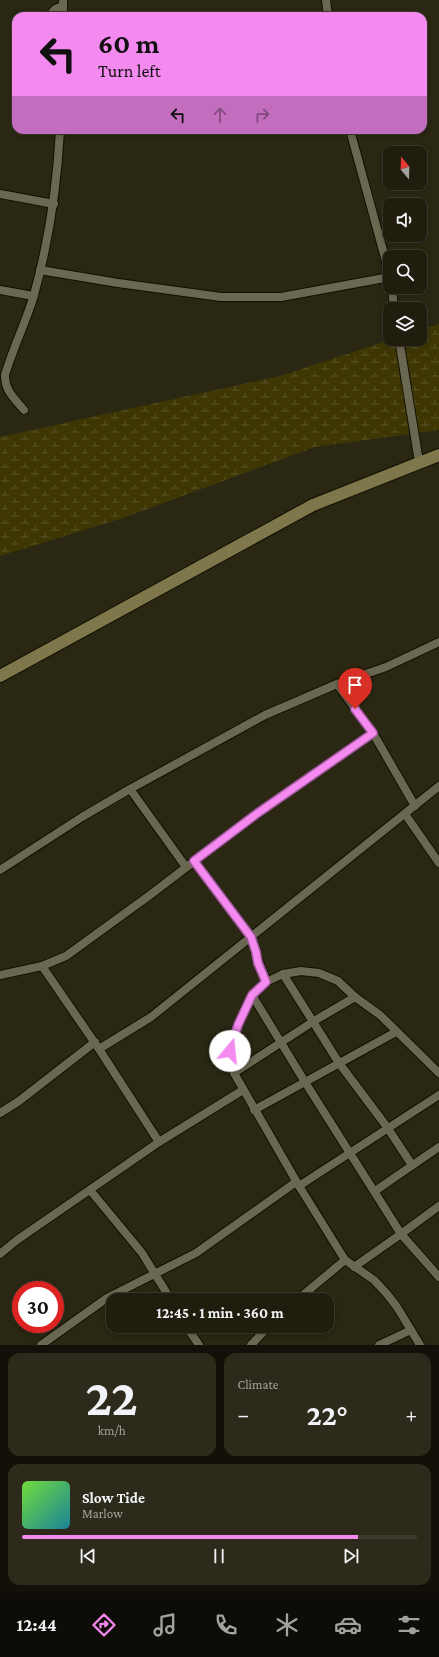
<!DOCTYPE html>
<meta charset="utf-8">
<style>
body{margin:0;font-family:"Crimson Pro",serif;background:#2d2a1c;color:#f1f3f6;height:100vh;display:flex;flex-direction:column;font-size:15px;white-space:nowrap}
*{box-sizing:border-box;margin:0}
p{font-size:13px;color:#a2a29e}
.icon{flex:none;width:22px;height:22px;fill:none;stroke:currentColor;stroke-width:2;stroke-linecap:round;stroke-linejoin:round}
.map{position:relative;height:1345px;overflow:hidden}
.drawer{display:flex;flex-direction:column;gap:8px;padding:8px;background:#121008;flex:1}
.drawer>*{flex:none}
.guide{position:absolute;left:12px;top:12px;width:415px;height:122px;border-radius:12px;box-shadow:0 2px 6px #0003,0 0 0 1px #3d3b2e;background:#f489ef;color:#111;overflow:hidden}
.needle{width:26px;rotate:341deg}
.fabs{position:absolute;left:383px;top:146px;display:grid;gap:8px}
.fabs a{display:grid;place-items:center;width:44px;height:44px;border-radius:8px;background:#201d0e;box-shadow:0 2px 6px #0003,0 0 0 1px #3d3b2e;font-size:20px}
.speed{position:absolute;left:12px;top:1281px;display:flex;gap:8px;font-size:20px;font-weight:700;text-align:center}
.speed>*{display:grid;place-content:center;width:52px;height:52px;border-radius:50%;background:#201d0e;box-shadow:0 2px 6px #0003,0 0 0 1px #3d3b2e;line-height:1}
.speed .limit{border:6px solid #d22;background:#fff;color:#111}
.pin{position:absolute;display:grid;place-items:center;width:34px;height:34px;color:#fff;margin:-41px -17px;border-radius:50% 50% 50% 0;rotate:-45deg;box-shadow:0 0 4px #0007}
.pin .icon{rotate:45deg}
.me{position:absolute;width:44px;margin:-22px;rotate:17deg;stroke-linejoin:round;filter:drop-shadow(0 0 3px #0008)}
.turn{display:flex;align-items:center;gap:14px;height:84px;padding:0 20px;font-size:18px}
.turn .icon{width:52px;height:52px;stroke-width:2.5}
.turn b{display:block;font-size:28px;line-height:34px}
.lanes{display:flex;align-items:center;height:38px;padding:0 20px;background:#0003;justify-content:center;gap:20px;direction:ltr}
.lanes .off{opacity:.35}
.big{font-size:30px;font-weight:700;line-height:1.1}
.drawer .card{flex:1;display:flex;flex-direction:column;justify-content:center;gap:6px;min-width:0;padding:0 14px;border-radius:12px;background:#2d2a1c}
.drawer .dial{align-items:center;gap:0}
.dial b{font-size:52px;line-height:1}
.song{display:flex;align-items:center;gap:12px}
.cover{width:48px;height:48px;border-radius:6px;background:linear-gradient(135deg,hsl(100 70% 55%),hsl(190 70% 35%))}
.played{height:4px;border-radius:2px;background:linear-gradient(90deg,#f489ef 85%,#3d3b2e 85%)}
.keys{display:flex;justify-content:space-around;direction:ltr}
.heat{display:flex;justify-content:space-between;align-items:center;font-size:22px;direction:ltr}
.drawer .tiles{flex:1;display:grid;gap:8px;grid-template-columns:1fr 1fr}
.card:last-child{grid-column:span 2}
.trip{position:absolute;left:106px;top:1293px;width:228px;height:40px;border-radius:12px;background:#201d0e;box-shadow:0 2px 6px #0003,0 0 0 1px #3d3b2e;font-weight:700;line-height:40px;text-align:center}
.tabs{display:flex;height:64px;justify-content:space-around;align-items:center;background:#0d0c06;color:#a2a29e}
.tabs .icon{width:28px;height:28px}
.tabs .selected{color:#f489ef}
.tabs b{font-size:18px;color:#f1f3f6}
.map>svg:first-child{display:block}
.wetland{fill:url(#wetland-marsh)}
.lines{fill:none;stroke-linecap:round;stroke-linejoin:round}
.street-casing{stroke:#121001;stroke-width:10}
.secondary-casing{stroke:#121001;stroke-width:14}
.street{stroke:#6b6852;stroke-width:8}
.secondary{stroke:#7d774b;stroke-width:12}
.route-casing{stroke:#9f599b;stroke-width:10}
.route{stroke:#f489ef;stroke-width:7}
</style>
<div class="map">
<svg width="439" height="1345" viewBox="0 0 439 1345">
<defs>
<pattern id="wetland-marsh" width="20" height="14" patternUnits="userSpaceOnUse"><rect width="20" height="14" fill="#3e3704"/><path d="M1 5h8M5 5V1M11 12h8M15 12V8" fill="none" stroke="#595328"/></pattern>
</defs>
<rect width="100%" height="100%" fill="#2a2713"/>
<path class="wetland" d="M439,324V430L315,447L123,518L0,556V437L280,376L393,339H420V330Z"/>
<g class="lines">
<g class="street-casing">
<g id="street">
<path d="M63,0V16"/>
<path d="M326,0L328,16"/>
<path d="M50,16C53,10 56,7 63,7"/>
<path d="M350,130L390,276"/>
<path d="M0,194L54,204"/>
<path d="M40,270L118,283L221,297H281L390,277"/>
<path d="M392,287L394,309"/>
<path d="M0,290L33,296"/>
<path d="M399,339L419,462"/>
<path d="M24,410C14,398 5,391 5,375C13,348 26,322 34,295C49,241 57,186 60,130"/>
<path d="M337,684L373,733L415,806"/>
<path d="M130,789L186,867"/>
<path d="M405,814L439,863"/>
<path d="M194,861L251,937C256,952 260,967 266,982L252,995L238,1025L230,1051V1061L234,1073L299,1186L345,1260L374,1280L387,1294L397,1307L420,1345"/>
<path d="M0,870L82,817L130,789L265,715L337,684L386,667L439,642"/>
<path d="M42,966L99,1049L159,1142"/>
<path d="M283,974L339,1063L387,1127L412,1165"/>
<path d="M0,975L42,966L66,956L150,895L255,815L373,733"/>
<path d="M266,982L283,974L301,971L319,973L338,981L355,997"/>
<path d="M252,995L305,1082L401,1234L354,1267"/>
<path d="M99,1049L151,1017L439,786"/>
<path d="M234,1073L314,1021L355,997L380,1015L439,1073"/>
<path d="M254,1110L396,1032"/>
<path d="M0,1113L19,1101L95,1042"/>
<path d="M299,1186L439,1095"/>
<path d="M90,1190L142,1253L171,1300"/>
<path d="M375,1191L439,1147"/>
<path d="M439,1206L401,1234L439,1277"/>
<path d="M0,1254L17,1240L159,1142L243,1090"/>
<path d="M297,1300L345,1260"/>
<path d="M186,1326L199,1345"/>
<path d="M41,1345L107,1298L196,1253L296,1182"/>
<path d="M251,1345L269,1326"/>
<path d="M379,1345L411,1330"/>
</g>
</g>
<g class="secondary-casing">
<path id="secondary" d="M0,676L313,505L439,455"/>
</g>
<use href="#street" class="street"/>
<use href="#secondary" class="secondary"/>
</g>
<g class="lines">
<g class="route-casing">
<path id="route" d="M230,1051L238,1025L252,995L266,982L258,963L256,952L251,937L194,861L255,815L373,733L355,709"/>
</g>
<use href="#route" class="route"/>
</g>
</svg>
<div class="fabs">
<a><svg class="needle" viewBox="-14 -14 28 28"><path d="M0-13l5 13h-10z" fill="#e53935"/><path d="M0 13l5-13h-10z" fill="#a2a29e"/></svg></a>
<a><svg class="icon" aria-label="sound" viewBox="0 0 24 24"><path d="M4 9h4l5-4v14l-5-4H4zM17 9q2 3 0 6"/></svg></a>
<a><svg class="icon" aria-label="search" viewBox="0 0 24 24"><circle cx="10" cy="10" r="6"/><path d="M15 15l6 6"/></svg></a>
<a><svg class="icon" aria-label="layers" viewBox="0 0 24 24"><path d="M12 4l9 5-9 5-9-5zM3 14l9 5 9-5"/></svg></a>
</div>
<div class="speed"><div class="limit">30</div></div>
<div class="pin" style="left:355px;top:709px;background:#d93025"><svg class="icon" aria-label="arrive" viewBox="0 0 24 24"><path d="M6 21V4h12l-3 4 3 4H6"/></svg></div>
<svg class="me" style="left:230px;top:1051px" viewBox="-20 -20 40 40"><circle r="19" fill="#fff"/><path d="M0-13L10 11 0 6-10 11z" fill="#f489ef"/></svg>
<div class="trip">12:45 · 1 min · 360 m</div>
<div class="guide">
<div class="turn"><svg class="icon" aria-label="left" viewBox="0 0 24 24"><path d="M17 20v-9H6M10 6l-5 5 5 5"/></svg><div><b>60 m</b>Turn left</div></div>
<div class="lanes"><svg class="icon" aria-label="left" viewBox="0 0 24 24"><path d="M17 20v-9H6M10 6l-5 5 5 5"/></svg><svg class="icon off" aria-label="ahead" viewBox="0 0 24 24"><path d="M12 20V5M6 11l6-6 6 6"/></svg><svg class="icon off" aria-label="right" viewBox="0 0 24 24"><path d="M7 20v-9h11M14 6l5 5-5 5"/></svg></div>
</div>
</div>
<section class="drawer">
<div class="tiles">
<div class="card dial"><b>22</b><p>km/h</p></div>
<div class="card"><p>Climate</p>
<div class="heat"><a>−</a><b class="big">22°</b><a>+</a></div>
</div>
<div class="card">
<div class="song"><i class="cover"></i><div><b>Slow Tide</b><p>Marlow</p></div></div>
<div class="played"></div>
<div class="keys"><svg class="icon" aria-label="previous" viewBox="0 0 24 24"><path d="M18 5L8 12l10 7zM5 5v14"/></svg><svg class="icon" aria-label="pause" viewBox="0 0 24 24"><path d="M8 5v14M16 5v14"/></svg><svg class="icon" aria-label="next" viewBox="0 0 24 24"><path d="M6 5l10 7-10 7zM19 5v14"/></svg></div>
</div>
</div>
</section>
<nav class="tabs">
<b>12:44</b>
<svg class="icon selected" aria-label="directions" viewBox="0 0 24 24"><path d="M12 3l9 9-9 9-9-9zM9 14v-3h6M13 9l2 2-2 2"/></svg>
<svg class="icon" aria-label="music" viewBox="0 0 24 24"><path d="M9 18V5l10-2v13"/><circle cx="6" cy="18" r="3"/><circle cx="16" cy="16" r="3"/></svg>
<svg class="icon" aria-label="phone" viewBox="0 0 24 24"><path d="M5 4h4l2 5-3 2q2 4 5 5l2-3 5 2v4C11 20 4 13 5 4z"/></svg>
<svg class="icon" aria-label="climate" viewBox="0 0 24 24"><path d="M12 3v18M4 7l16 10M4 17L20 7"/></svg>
<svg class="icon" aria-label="car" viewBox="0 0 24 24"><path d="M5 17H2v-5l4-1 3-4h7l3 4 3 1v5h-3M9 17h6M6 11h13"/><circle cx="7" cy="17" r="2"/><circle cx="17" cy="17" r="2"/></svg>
<svg class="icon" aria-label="filters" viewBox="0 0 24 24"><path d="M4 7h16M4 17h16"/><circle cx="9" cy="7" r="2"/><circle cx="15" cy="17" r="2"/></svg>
</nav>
